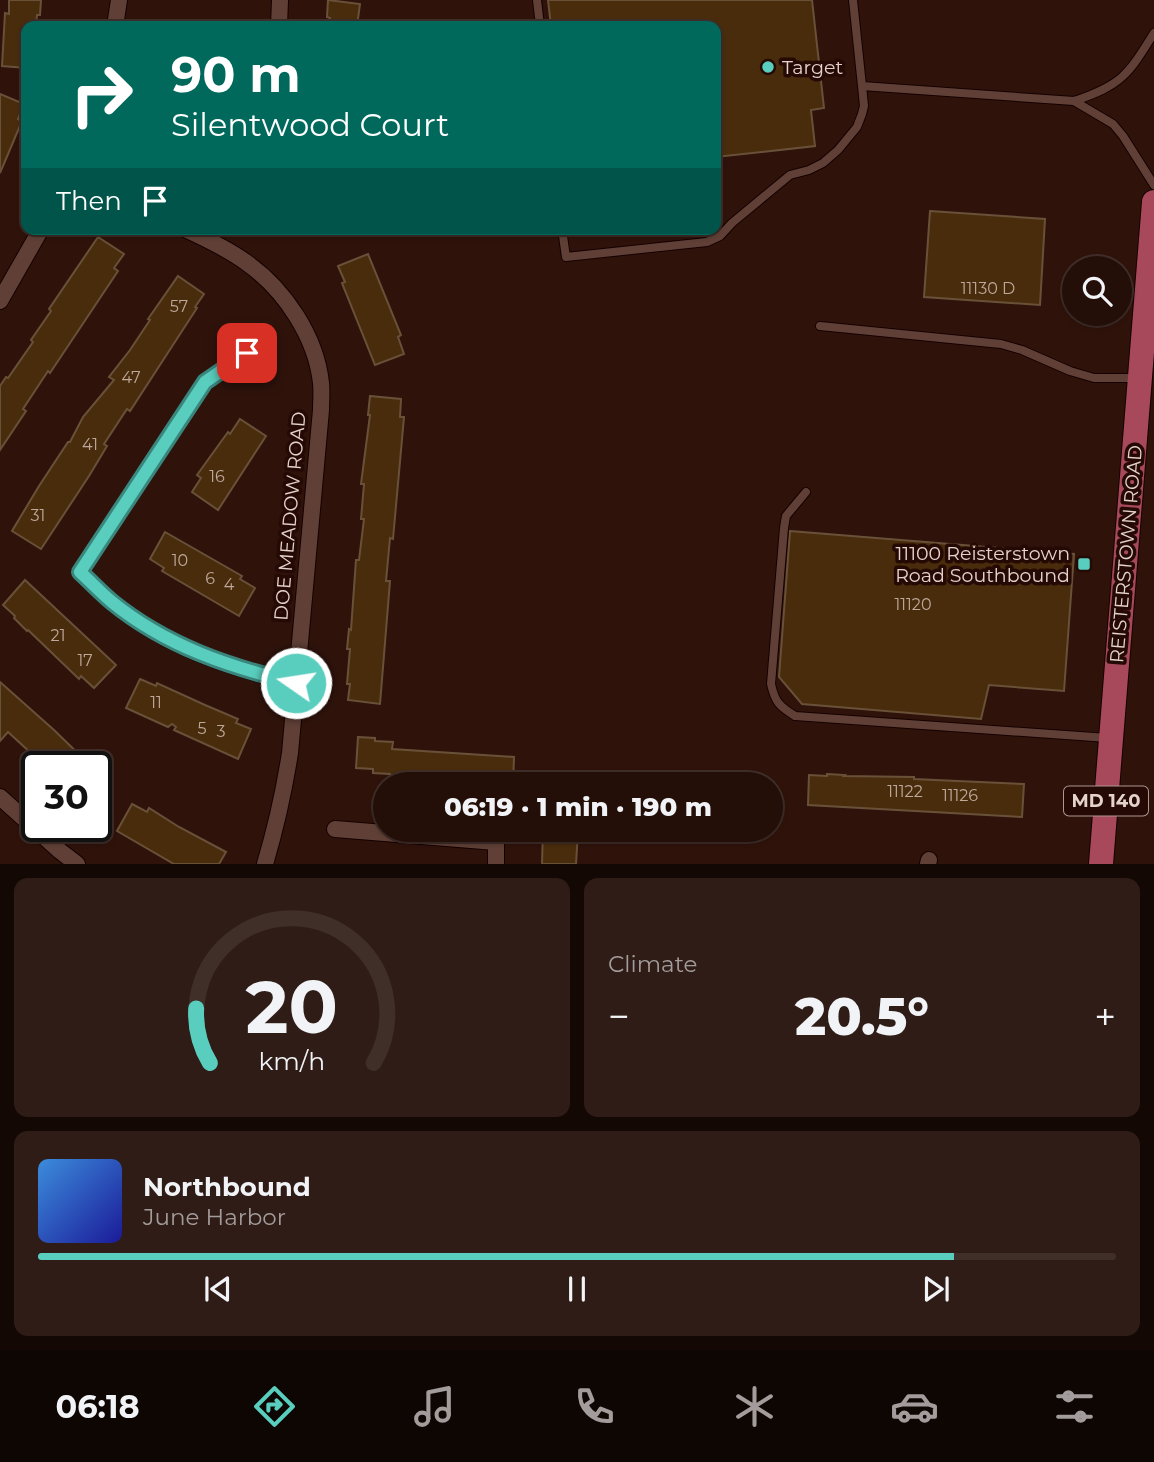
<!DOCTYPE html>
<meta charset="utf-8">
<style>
body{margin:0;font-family:Montserrat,sans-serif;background:#2f1c16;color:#f1f3f6;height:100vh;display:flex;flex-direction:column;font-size:26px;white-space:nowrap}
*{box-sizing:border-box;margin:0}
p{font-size:23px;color:#a39c9c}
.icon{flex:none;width:38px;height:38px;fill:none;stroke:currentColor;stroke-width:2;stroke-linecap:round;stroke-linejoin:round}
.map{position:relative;height:864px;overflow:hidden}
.details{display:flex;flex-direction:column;gap:14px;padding:14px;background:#130804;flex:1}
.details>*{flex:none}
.top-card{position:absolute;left:21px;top:21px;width:700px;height:214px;border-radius:14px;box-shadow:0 2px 5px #0004,0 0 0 2px #402e29;background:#00695c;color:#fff;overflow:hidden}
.controls{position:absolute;left:1062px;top:256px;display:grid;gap:14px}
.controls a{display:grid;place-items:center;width:70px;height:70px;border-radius:50%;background:#230e08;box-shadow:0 2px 5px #0004,0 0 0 2px #402e29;font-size:35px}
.speed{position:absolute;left:21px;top:751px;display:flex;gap:14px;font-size:35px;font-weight:700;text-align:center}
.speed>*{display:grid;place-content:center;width:91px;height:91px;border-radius:50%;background:#230e08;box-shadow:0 2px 5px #0004,0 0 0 2px #402e29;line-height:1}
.speed .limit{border:4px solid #111;border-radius:10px;background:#fff;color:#111}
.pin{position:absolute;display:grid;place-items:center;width:60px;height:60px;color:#fff;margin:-30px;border-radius:14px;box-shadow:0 4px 10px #0006}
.me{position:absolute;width:77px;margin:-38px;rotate:283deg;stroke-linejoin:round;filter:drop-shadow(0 0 5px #0008)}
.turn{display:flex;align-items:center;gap:24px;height:147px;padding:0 35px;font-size:32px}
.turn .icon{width:91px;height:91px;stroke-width:2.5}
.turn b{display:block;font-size:49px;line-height:60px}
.then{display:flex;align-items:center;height:66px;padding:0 35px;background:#0003;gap:14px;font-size:26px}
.big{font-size:52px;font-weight:800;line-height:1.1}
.details .widget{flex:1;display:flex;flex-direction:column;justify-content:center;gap:10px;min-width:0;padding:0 24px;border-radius:14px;background:#2f1c16}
.details .dial{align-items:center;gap:0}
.dial svg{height:182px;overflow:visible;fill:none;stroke:#402e29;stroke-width:7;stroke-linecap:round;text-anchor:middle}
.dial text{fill:#f1f3f6;stroke:none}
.song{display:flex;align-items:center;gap:21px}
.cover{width:84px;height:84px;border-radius:10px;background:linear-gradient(135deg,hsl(210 70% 55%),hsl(240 70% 35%))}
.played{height:7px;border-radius:4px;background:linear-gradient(90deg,#59cebe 85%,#402e29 85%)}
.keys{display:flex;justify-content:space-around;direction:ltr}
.heat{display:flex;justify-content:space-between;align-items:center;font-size:38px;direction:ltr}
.details .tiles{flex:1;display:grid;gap:14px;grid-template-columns:1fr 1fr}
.widget:last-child{grid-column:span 2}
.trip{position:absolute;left:373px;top:772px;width:410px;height:70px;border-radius:35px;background:#230e08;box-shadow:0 2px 5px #0004,0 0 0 2px #402e29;font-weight:800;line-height:70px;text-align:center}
.dock{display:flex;height:112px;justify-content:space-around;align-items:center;background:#0e0603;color:#a39c9c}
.dock .icon{width:49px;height:49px}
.dock .selected{color:#59cebe}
.dock b{font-size:32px;color:#f1f3f6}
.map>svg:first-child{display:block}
.building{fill:#492c0b;stroke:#695139;stroke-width:2}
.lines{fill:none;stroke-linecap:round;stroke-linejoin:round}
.lane-casing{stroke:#150100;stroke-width:10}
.street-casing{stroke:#150100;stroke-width:18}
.primary-casing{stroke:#150100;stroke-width:26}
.lane{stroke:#604036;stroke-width:8}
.street{stroke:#604036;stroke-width:16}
.primary{stroke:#a7485b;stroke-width:24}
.route-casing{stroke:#3a867c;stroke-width:18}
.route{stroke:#59cebe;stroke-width:12}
.poi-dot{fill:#59cebe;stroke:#240904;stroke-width:2.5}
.labels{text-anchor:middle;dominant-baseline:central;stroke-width:7;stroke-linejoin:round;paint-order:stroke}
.number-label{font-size:16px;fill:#bfa89c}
.shield{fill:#240904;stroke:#ac9690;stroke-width:2}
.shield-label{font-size:18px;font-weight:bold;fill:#e6d2cc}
.poi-label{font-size:19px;fill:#e6d2cc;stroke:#240904;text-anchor:start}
.street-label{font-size:19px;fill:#e6d2cc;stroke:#240904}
</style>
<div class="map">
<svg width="1154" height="864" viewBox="0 0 1154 864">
<rect width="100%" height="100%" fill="#2f130b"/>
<g class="building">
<path d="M9,0H41L40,15H37L36,26H26V68L2,66L5,13L9,14Z"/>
<path d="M328,0L360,4L357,26H329L330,18L327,17Z"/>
<path d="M548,0H812L824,108L811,110L815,146L716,157V26H551Z"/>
<path d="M0,94L24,104L18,119L22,121L0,173Z"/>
<path d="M930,211L1045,219L1040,305L924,297Z"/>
<path d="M98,237L124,254L114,268L118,271L50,373L48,371L23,409L26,411L0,450V386L6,377L8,378L33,342L31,340L51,311L49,309Z"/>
<path d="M368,254L401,335L398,337L404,354L375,365L342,283L345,282L338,266Z"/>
<path d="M178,276L204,294L195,307L197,308L130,411L127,409L104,444L107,446L89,476L41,549L12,531L39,486L68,442H70L83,417L114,380L109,377L130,350L150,320L148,319Z"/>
<path d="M370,396L401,399L400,417H404L393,539L390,538L386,581H390L380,704L348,700L350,684H347L350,649H347L349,629L351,630L356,560H359L364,519H361L364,484H361L370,415H368Z"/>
<path d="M240,419L266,436L218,510L192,492L201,478L197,475L228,432L230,434Z"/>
<path d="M790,531L1074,554L1064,691L989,685L981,719L802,704L779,677Z"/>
<path d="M165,532L242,576L240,579L255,588L239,616L162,571L164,568L150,559Z"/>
<path d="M25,580L116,665L94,688L81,676L79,679L28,630L27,631L14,618L15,616L3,605Z"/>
<path d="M140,679L156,686L157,683L205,705L238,719L236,723L251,729L238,759L174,730L176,727L172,724L168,727L126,708Z"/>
<path d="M0,682L54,730L91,766H45L8,732L0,741Z"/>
<path d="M358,737L375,738V741L393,742L392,749L514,757L513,784L391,783L390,781V774L373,773V769L356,768Z"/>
<path d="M827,774L845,775L844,776L914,777V779L1024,784L1022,817L808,805L809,775L827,776Z"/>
<path d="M132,804L147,812L149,808L179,827L226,852L219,864H174L117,831Z"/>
<path d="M543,830L578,831L576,864H542Z"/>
</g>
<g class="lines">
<g class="lane-casing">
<g id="lane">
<path d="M537,0L540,26"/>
<path d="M853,0L862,86L1074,101C1122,85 1128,75 1154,33"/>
<path d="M1074,101L1113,124L1123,136L1154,185"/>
<path d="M562,229L566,257L707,242L720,236L732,223L790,175L809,170L823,163L838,150L857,127L862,114L864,106L862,86"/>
<path d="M820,326L1001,344L1022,350L1070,371L1094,378H1137"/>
<path d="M806,492L786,516L784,528L771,684C775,702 779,706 795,716L1108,738"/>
</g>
</g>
<g class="street-casing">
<g id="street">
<path d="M115,26L119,0"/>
<path d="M279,26L280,0"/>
<path d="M185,229C207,239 228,249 247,263C285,290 316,337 321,383C322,392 321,402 321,410L290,753C284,791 276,827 265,864"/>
<path d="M0,301L41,229"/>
<path d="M247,353L205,382L80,572C91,582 101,593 112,602C167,647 228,667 296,683"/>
<path d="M0,797L60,851L77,864"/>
<path d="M335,829L496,842V864"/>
<path d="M928,864L929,860"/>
</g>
</g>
<g class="primary-casing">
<path id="primary" d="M1101,864L1154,202"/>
</g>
<use href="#lane" class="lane"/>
<use href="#street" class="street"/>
<use href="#primary" class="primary"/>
</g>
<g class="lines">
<g class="route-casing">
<path id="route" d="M247,353L205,382L80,572C91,582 101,593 112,602C166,646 229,667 296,683"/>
</g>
<use href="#route" class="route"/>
</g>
<g class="poi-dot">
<circle cx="768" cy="67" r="7"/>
<rect x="1077" y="557" width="14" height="14" rx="3.5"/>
</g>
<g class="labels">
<g class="number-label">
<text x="988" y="288">11130 D</text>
<text x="179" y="306">57</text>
<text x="131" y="377">47</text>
<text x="90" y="444">41</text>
<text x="217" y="476">16</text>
<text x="38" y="515">31</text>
<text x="180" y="560">10</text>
<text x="210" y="578">6</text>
<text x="229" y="584">4</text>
<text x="913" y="604">11120</text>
<text x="58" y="635">21</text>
<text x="85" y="660">17</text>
<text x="156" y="702">11</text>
<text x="202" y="728">5</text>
<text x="221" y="731">3</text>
<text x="905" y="791">11122</text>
<text x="960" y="795">11126</text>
</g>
<rect class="shield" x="1064" y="786.5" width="84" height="29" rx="5"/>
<g class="shield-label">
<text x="1106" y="801">MD 140</text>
</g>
<g class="poi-label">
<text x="782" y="67">Target</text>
<text x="1070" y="553" text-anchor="end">11100 Reisterstown<tspan x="1070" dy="22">Road Southbound</tspan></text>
</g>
<g class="street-label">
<text transform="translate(290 516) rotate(-85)">DOE MEADOW ROAD</text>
<text transform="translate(1126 554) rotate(-85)">REISTERSTOWN ROAD</text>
</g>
</g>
</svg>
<div class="controls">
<a><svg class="icon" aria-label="search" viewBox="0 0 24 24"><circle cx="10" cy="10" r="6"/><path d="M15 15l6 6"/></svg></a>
</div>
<div class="speed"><div class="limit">30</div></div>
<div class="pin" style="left:247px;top:353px;background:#d93025"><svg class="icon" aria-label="arrive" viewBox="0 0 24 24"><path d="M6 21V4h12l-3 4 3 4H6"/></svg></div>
<svg class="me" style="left:296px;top:683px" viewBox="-20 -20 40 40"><circle r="17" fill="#59cebe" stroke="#fff" stroke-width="3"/><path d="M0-11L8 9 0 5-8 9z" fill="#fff"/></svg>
<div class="trip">06:19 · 1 min · 190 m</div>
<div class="top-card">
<div class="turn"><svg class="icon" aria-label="right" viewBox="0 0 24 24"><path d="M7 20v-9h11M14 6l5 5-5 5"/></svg><div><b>90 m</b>Silentwood Court</div></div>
<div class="then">Then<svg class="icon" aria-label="arrive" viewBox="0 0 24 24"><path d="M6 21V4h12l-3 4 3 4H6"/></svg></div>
</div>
</div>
<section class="details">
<div class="tiles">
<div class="widget dial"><svg viewBox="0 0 100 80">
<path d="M14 69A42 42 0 1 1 86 69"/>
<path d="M14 69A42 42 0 0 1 8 45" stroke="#59cebe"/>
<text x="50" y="56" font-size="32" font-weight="700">20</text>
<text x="50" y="72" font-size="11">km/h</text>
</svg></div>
<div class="widget"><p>Climate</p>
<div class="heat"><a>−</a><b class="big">20.5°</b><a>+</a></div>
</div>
<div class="widget">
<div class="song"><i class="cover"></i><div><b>Northbound</b><p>June Harbor</p></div></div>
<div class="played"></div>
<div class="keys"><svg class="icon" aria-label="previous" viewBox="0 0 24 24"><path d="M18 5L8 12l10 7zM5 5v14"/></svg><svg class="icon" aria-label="pause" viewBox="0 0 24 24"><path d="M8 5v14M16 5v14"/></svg><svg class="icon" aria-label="next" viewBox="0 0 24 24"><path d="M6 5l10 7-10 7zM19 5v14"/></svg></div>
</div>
</div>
</section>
<nav class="dock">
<b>06:18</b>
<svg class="icon selected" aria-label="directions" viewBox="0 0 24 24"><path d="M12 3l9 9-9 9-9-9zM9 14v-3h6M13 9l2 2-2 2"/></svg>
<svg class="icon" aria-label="music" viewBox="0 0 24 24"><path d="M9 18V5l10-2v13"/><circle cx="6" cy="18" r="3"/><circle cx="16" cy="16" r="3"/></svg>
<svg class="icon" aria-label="phone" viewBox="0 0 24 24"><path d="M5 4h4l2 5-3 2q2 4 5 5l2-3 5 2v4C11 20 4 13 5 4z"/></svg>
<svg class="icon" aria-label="climate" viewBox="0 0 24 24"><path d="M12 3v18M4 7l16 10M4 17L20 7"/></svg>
<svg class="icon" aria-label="car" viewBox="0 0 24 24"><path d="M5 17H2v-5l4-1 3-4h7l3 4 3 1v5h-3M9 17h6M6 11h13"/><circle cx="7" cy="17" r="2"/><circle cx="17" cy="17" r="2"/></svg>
<svg class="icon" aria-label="filters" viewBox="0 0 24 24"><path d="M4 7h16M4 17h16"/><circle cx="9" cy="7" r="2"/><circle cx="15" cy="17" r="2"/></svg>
</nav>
